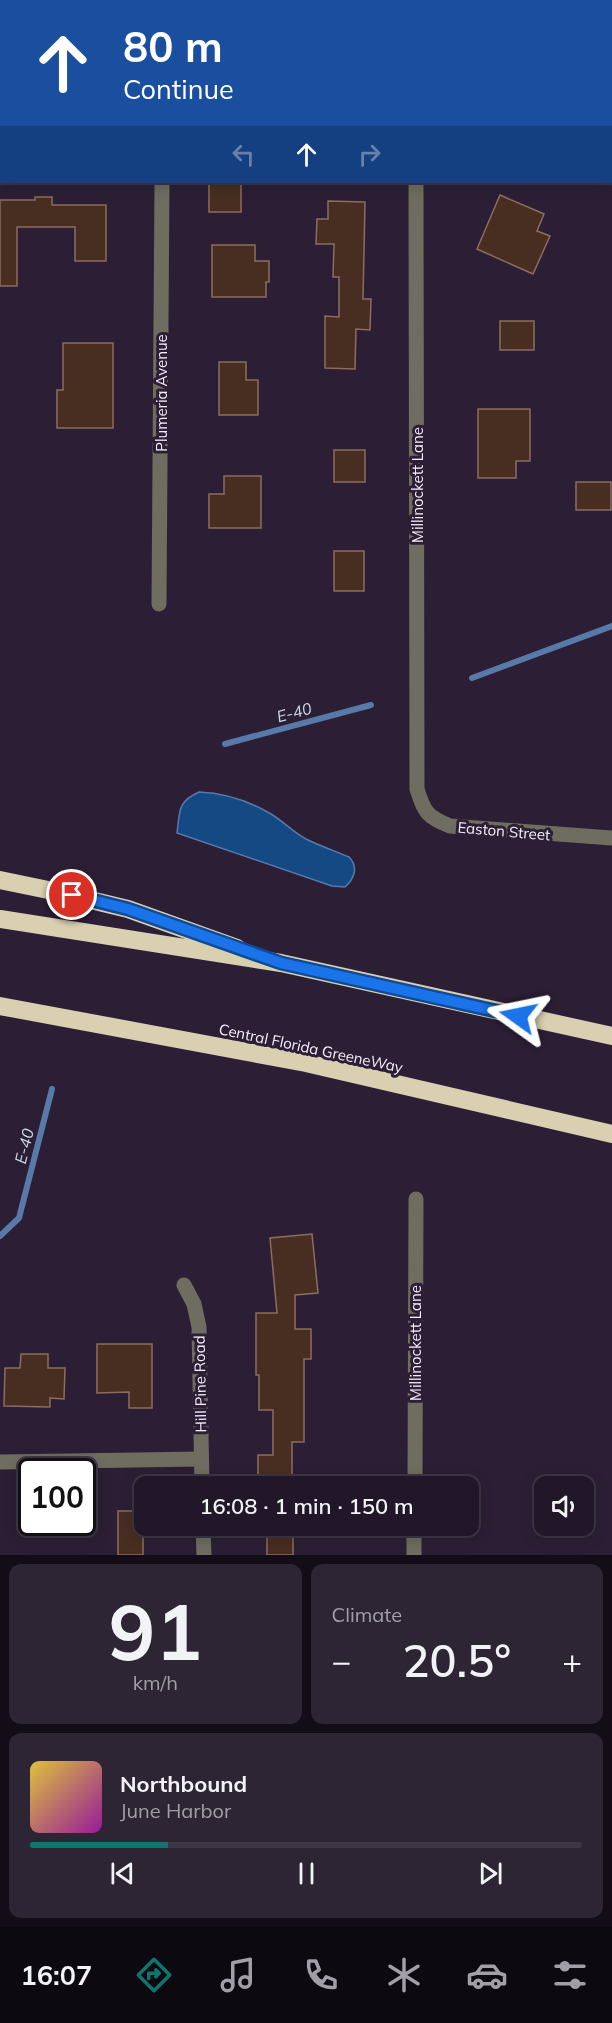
<!DOCTYPE html>
<meta charset="utf-8">
<style>
body{margin:0;font-family:Mulish,sans-serif;background:#2d2434;color:#f1f3f6;height:100vh;display:flex;flex-direction:column;font-size:22px;white-space:nowrap}
*{box-sizing:border-box;margin:0}
p{font-size:20px;color:#a29fa8}
.icon{flex:none;width:33px;height:33px;fill:none;stroke:currentColor;stroke-width:2;stroke-linecap:round;stroke-linejoin:round}
.map{position:relative;height:1555px;overflow:hidden}
.sheet{display:flex;flex-direction:column;gap:9px;padding:9px;background:#120d16;flex:1}
.sheet>*{flex:none}
.top-card{position:absolute;left:0px;top:0px;width:612px;height:183px;box-shadow:0 3px 15px #0003,0 0 0 2px #3e3645;background:#1a4fa0;color:#fff;overflow:hidden}
.fabs{position:absolute;left:534px;top:1476px;display:grid;gap:12px}
.fabs a{display:grid;place-items:center;width:60px;height:60px;border-radius:12px;background:#211728;box-shadow:0 3px 15px #0003,0 0 0 2px #3e3645;font-size:30px}
.speed{position:absolute;left:18px;top:1458px;display:flex;gap:12px;font-size:30px;font-weight:700;text-align:center}
.speed>*{display:grid;place-content:center;width:78px;height:78px;border-radius:50%;background:#211728;box-shadow:0 3px 15px #0003,0 0 0 2px #3e3645;line-height:1}
.speed .limit{border:3px solid #111;border-radius:9px;background:#fff;color:#111}
.pin{position:absolute;display:grid;place-items:center;width:51px;height:51px;color:#fff;margin:-26px;border:3px solid #fff;border-radius:50%;box-shadow:0 2px 6px #0007}
.me{position:absolute;width:66px;margin:-33px;rotate:282deg;stroke-linejoin:round;filter:drop-shadow(0 0 4px #0008)}
.turn{display:flex;align-items:center;gap:21px;height:126px;padding:0 24px;font-size:27px}
.turn .icon{width:78px;height:78px;stroke-width:2.5}
.turn b{display:block;font-size:42px;line-height:51px}
.lanes{display:flex;align-items:center;height:57px;padding:0 24px;background:#0003;justify-content:center;gap:30px;direction:ltr}
.lanes .off{opacity:.35}
.big{font-size:45px;font-weight:600;line-height:1.1}
.sheet .widget{flex:1;display:flex;flex-direction:column;justify-content:center;gap:9px;min-width:0;padding:0 21px;border-radius:12px;background:#2d2434}
.sheet .dial{align-items:center;gap:0}
.dial b{font-size:78px;line-height:1}
.song{display:flex;align-items:center;gap:18px}
.cover{width:72px;height:72px;border-radius:9px;background:linear-gradient(135deg,hsl(50 70% 55%),hsl(300 70% 35%))}
.played{height:6px;border-radius:3px;background:linear-gradient(90deg,#0f766e 25%,#3e3645 25%)}
.keys{display:flex;justify-content:space-around;direction:ltr}
.heat{display:flex;justify-content:space-between;align-items:center;font-size:33px;direction:ltr}
.sheet .tiles{flex:1;display:grid;gap:9px;grid-template-columns:1fr 1fr}
.widget:last-child{grid-column:span 2}
.trip{position:absolute;left:134px;top:1476px;width:345px;height:60px;border-radius:12px;background:#211728;box-shadow:0 3px 15px #0003,0 0 0 2px #3e3645;font-weight:600;line-height:60px;text-align:center}
.tabs{display:flex;height:96px;justify-content:space-around;align-items:center;background:#0d0910;color:#a29fa8}
.tabs .icon{width:42px;height:42px}
.tabs .active{color:#0f766e}
.tabs b{font-size:27px;color:#f1f3f6}
.map>svg:first-child{display:block}
.water{fill:#144984;stroke:#587aa8;stroke-width:1.5}
.lines{fill:none;stroke-linecap:round;stroke-linejoin:round}
.stream{stroke:#587aa8;stroke-width:6}
.building{fill:#472e21;stroke:#8b6e5f;stroke-width:1.5}
.minor{stroke:#6f6c60;stroke-width:15}
.highway{stroke:#d8d0b1;stroke-width:18}
.route-casing{stroke:#114b97;stroke-width:15}
.route{stroke:#1a73e8;stroke-width:10}
.labels{text-anchor:middle;dominant-baseline:central;stroke-width:6;stroke-linejoin:round;paint-order:stroke}
.street-label{font-size:15px;fill:#f6eefc;stroke:#2c1f35}
.water-label{font-size:16px;font-style:italic;fill:#cedced;stroke:#2c1f35}
</style>
<div class="map">
<svg width="612" height="1555" viewBox="0 0 612 1555">
<rect width="100%" height="100%" fill="#2c1f35"/>
<path class="water" d="M199,792C224,793 249,801 271,814C283,821 293,832 306,839C320,846 335,851 349,857C359,867 354,879 345,887L332,886L177,833C180,811 177,802 199,792Z"/>
<g class="lines">
<g class="stream">
<path d="M472,678L612,626"/>
<path d="M225,744L371,705"/>
<path d="M0,1236L19,1218L52,1089"/>
</g>
</g>
<g class="building">
<rect x="209" y="182" width="32" height="30"/>
<path d="M500,195L544,214L537,231L550,236L533,274L477,249Z"/>
<path d="M35,197H52V205H106V261H75V227H17V286H0V200H35Z"/>
<path d="M328,201L365,202L363,299H371L370,330L356,329L355,369L325,368V316L339,317V277H333L334,244H316L317,219H328Z"/>
<path d="M212,245H255V261H269V282H266V297H212Z"/>
<rect x="500" y="321" width="34" height="29"/>
<path d="M63,343H113V428H57V390H63Z"/>
<path d="M219,362H246V380H258V415H219Z"/>
<path d="M478,409H530V461H516V478H478Z"/>
<rect x="334" y="450" width="31" height="32"/>
<path d="M224,476H261V528H209V494H224Z"/>
<rect x="576" y="482" width="35" height="28"/>
<rect x="334" y="551" width="30" height="40"/>
<path d="M312,1234L318,1293L295,1295V1329H311V1359H304V1442H292V1486H258V1455H273V1410H259V1375H256V1313H277L270,1238Z"/>
<path d="M97,1344H152V1408H129V1392L97,1393Z"/>
<path d="M21,1354H48V1368H65L64,1399L50,1398V1407L4,1406L5,1368H20Z"/>
<rect x="118" y="1511" width="25" height="44"/>
<rect x="267" y="1531" width="26" height="24"/>
</g>
<g class="lines">
<g class="minor">
<path d="M164,2V0"/>
<path d="M417,2V0"/>
<path d="M610,143H612"/>
<path d="M416,182L417,789C424,812 427,817 450,826L612,838"/>
<path d="M159,604L162,182"/>
<path d="M184,1285L194,1304L199,1327L202,1486"/>
<path d="M0,1462L201,1459"/>
<path d="M415,1486L416,1199"/>
<path d="M203,1526L204,1555"/>
<path d="M414,1555V1526"/>
</g>
<g class="highway">
<path d="M0,880L53,891L128,909L237,948"/>
<path d="M0,919L281,963L612,1036"/>
<path d="M0,1006L306,1063L612,1134"/>
</g>
</g>
<g class="lines">
<g class="route-casing">
<path id="route" d="M72,895L128,909L281,963L518,1016"/>
</g>
<use href="#route" class="route"/>
</g>
<g class="labels">
<g class="street-label">
<text transform="translate(161 393) rotate(-90)">Plumeria Avenue</text>
<text transform="translate(417 485) rotate(-90)">Millinockett Lane</text>
<text transform="translate(504 831) rotate(5)">Easton Street</text>
<text transform="translate(311 1048) rotate(12)">Central Florida GreeneWay</text>
<text transform="translate(415 1343) rotate(-90)">Millinockett Lane</text>
<text transform="translate(200 1384) rotate(-91)">Hill Pine Road</text>
</g>
<g class="water-label">
<text transform="translate(294 712) rotate(-15)">E-40</text>
<text transform="translate(24 1146) rotate(-76)">E-40</text>
</g>
</g>
</svg>
<div class="fabs">
<a><svg class="icon" aria-label="sound" viewBox="0 0 24 24"><path d="M4 9h4l5-4v14l-5-4H4zM17 9q2 3 0 6"/></svg></a>
</div>
<div class="speed"><div class="limit">100</div></div>
<div class="pin" style="left:72px;top:895px;background:#d93025"><svg class="icon" aria-label="arrive" viewBox="0 0 24 24"><path d="M6 21V4h12l-3 4 3 4H6"/></svg></div>
<svg class="me" style="left:518px;top:1016px" viewBox="-20 -20 40 40"><path d="M0-17L14 15 0 8-14 15z" fill="#1a73e8" stroke="#fff" stroke-width="4"/></svg>
<div class="trip">16:08 · 1 min · 150 m</div>
<div class="top-card">
<div class="turn"><svg class="icon" aria-label="ahead" viewBox="0 0 24 24"><path d="M12 20V5M6 11l6-6 6 6"/></svg><div><b>80 m</b>Continue</div></div>
<div class="lanes"><svg class="icon off" aria-label="left" viewBox="0 0 24 24"><path d="M17 20v-9H6M10 6l-5 5 5 5"/></svg><svg class="icon" aria-label="ahead" viewBox="0 0 24 24"><path d="M12 20V5M6 11l6-6 6 6"/></svg><svg class="icon off" aria-label="right" viewBox="0 0 24 24"><path d="M7 20v-9h11M14 6l5 5-5 5"/></svg></div>
</div>
</div>
<section class="sheet">
<div class="tiles">
<div class="widget dial"><b>91</b><p>km/h</p></div>
<div class="widget"><p>Climate</p>
<div class="heat"><a>−</a><b class="big">20.5°</b><a>+</a></div>
</div>
<div class="widget">
<div class="song"><i class="cover"></i><div><b>Northbound</b><p>June Harbor</p></div></div>
<div class="played"></div>
<div class="keys"><svg class="icon" aria-label="previous" viewBox="0 0 24 24"><path d="M18 5L8 12l10 7zM5 5v14"/></svg><svg class="icon" aria-label="pause" viewBox="0 0 24 24"><path d="M8 5v14M16 5v14"/></svg><svg class="icon" aria-label="next" viewBox="0 0 24 24"><path d="M6 5l10 7-10 7zM19 5v14"/></svg></div>
</div>
</div>
</section>
<nav class="tabs">
<b>16:07</b>
<svg class="icon active" aria-label="directions" viewBox="0 0 24 24"><path d="M12 3l9 9-9 9-9-9zM9 14v-3h6M13 9l2 2-2 2"/></svg>
<svg class="icon" aria-label="music" viewBox="0 0 24 24"><path d="M9 18V5l10-2v13"/><circle cx="6" cy="18" r="3"/><circle cx="16" cy="16" r="3"/></svg>
<svg class="icon" aria-label="phone" viewBox="0 0 24 24"><path d="M5 4h4l2 5-3 2q2 4 5 5l2-3 5 2v4C11 20 4 13 5 4z"/></svg>
<svg class="icon" aria-label="climate" viewBox="0 0 24 24"><path d="M12 3v18M4 7l16 10M4 17L20 7"/></svg>
<svg class="icon" aria-label="car" viewBox="0 0 24 24"><path d="M5 17H2v-5l4-1 3-4h7l3 4 3 1v5h-3M9 17h6M6 11h13"/><circle cx="7" cy="17" r="2"/><circle cx="17" cy="17" r="2"/></svg>
<svg class="icon" aria-label="filters" viewBox="0 0 24 24"><path d="M4 7h16M4 17h16"/><circle cx="9" cy="7" r="2"/><circle cx="15" cy="17" r="2"/></svg>
</nav>
